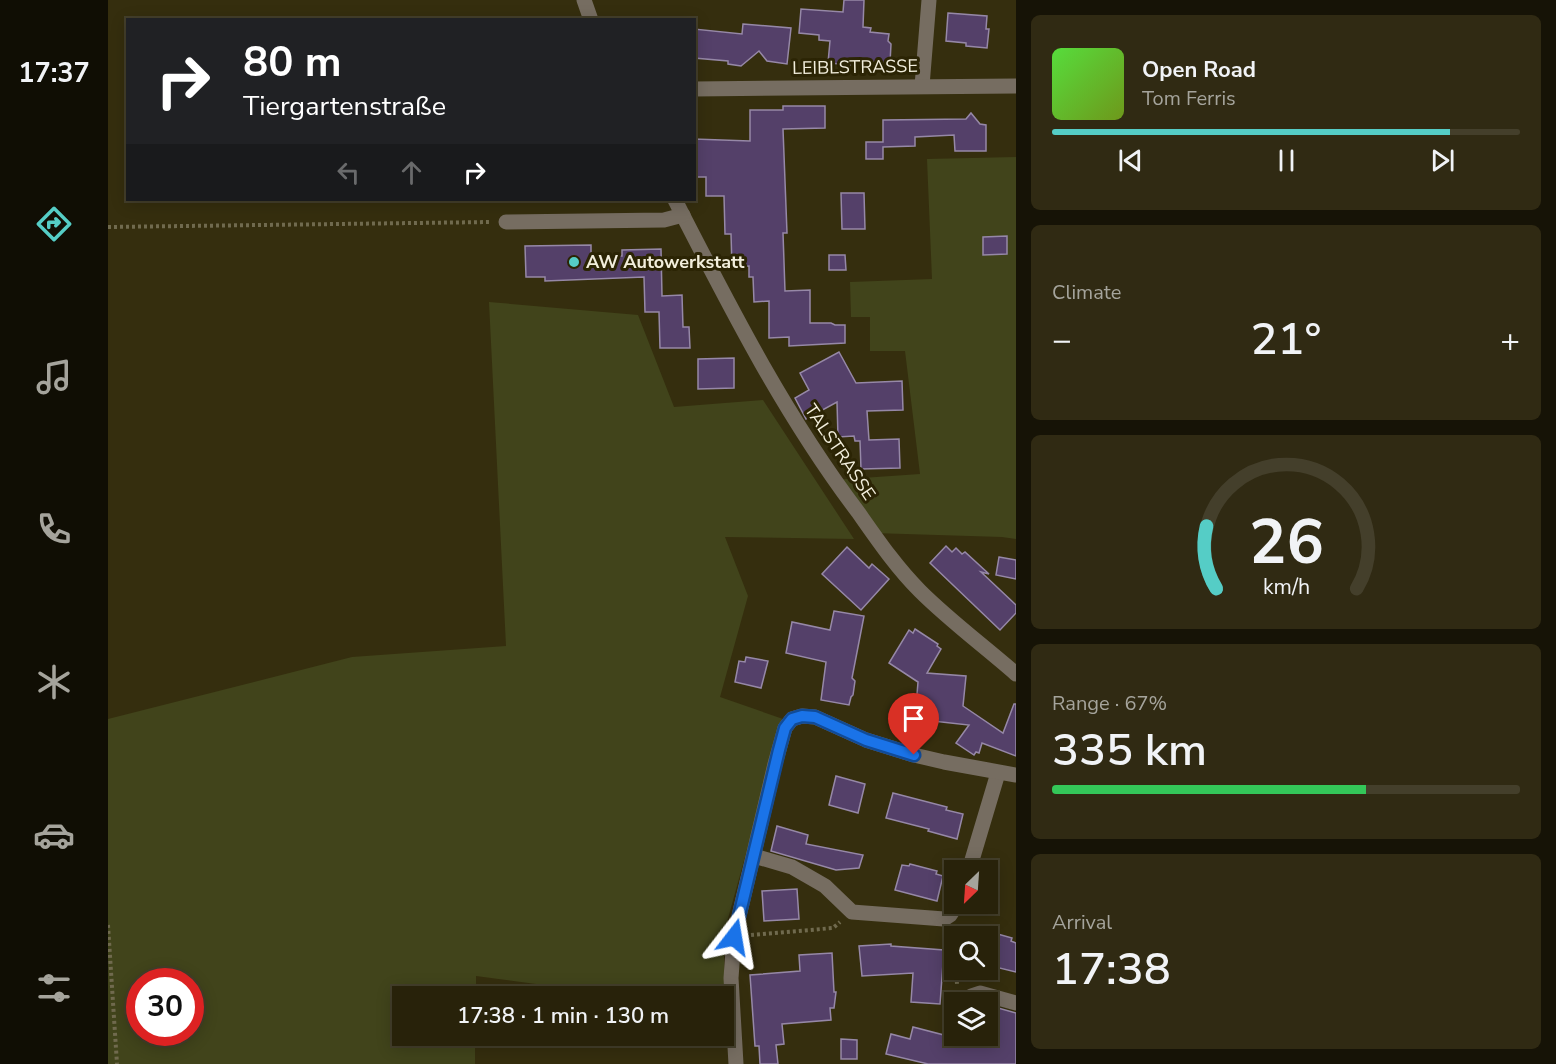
<!DOCTYPE html>
<meta charset="utf-8">
<style>
body{margin:0;font-family:"Nunito Sans",sans-serif;background:#302a13;color:#f1f3f6;height:100vh;display:flex;flex-direction:column;font-size:22px;white-space:nowrap}
*{box-sizing:border-box;margin:0}
p{font-size:20px;color:#a5a49c}
.icon{flex:none;width:33px;height:33px;fill:none;stroke:currentColor;stroke-width:2;stroke-linecap:round;stroke-linejoin:round}
.map{position:relative;flex:1;overflow:hidden}
.details{display:flex;flex-direction:column;gap:15px;padding:15px;background:#161306;width:540px}
.details>*{flex:none}
.guide{position:absolute;left:18px;top:18px;width:570px;height:183px;border-radius:0px;box-shadow:0 3px 15px #0003,0 0 0 2px #443f2b;background:#202124;color:#fff;overflow:hidden}
.needle{width:39px;rotate:205deg}
.controls{position:absolute;left:836px;top:860px;display:grid;gap:12px}
.controls a{display:grid;place-items:center;width:54px;height:54px;border-radius:0px;background:#28220a;box-shadow:0 3px 15px #0003,0 0 0 2px #443f2b;font-size:30px}
.speed{position:absolute;left:18px;top:968px;display:flex;gap:12px;font-size:30px;font-weight:700;text-align:center}
.speed>*{display:grid;place-content:center;width:78px;height:78px;border-radius:50%;background:#28220a;box-shadow:0 3px 15px #0003,0 0 0 2px #443f2b;line-height:1}
.speed .limit{border:9px solid #d22;background:#fff;color:#111}
.pin{position:absolute;display:grid;place-items:center;width:51px;height:51px;color:#fff;margin:-62px -26px;border-radius:50% 50% 50% 0;rotate:-45deg;box-shadow:0 0 6px #0007}
.pin .icon{rotate:45deg}
.me{position:absolute;width:66px;margin:-33px;rotate:14deg;stroke-linejoin:round;filter:drop-shadow(0 0 4px #0008)}
.turn{display:flex;align-items:center;gap:21px;height:126px;padding:0 18px;font-size:27px}
.turn .icon{width:78px;height:78px;stroke-width:2.5}
.turn b{display:block;font-size:42px;line-height:51px}
.lanes{display:flex;align-items:center;height:57px;padding:0 18px;background:#0003;justify-content:center;gap:30px;direction:ltr}
.lanes .off{opacity:.35}
.big{font-size:45px;font-weight:600;line-height:1.1}
.details .tile{flex:1;display:flex;flex-direction:column;justify-content:center;gap:9px;min-width:0;padding:0 21px;border-radius:9px;background:#302a13}
.details .dial{align-items:center;gap:0}
.dial svg{height:156px;overflow:visible;fill:none;stroke:#443f2b;stroke-width:7;stroke-linecap:round;text-anchor:middle}
.dial text{fill:#f1f3f6;stroke:none}
.song{display:flex;align-items:center;gap:18px}
.cover{width:72px;height:72px;border-radius:9px;background:linear-gradient(135deg,hsl(110 70% 55%),hsl(80 70% 35%))}
.played{height:6px;border-radius:3px;background:linear-gradient(90deg,#55cdc6 85%,#443f2b 85%)}
.keys{display:flex;justify-content:space-around;direction:ltr}
.heat{display:flex;justify-content:space-between;align-items:center;font-size:33px;direction:ltr}
.charge{height:9px;border-radius:4px;background:linear-gradient(90deg,#34c759 67%,#443f2b 0)}
.trip{position:absolute;left:284px;top:986px;width:342px;height:60px;border-radius:0px;background:#28220a;box-shadow:0 3px 15px #0003,0 0 0 2px #443f2b;font-weight:600;line-height:60px;text-align:center}
main{display:flex;flex:1;min-height:0}
.tabs{display:flex;flex-direction:column;width:108px;justify-content:space-around;align-items:center;background:#100e04;color:#a5a49c}
.tabs .icon{width:42px;height:42px}
.tabs .on{color:#55cdc6}
.tabs b{font-size:27px;color:#f1f3f6}
.map>svg:first-child{display:block}
.green{fill:#41441b;fill-rule:evenodd}
.building{fill:#544069;stroke:#9688a7;stroke-width:1.5}
.lines{fill:none;stroke-linecap:round;stroke-linejoin:round}
.path{stroke:#706a4e;stroke-width:4;stroke-dasharray:3 3;stroke-linecap:butt}
.minor{stroke:#766d61;stroke-width:15}
.route-casing{stroke:#114b97;stroke-width:15}
.route{stroke:#1a73e8;stroke-width:10}
.poi-dot{fill:#55cdc6;stroke:#2b2404;stroke-width:2}
.labels{text-anchor:middle;dominant-baseline:central;stroke-width:6;stroke-linejoin:round;paint-order:stroke}
.street-label{font-size:18px;fill:#f2eedc;stroke:#2b2404}
.poi-label{font-size:18px;font-weight:bold;fill:#f2eedc;stroke:#2b2404;text-anchor:start}
</style>
<main>
<nav class="tabs">
<b>17:37</b>
<svg class="icon on" aria-label="directions" viewBox="0 0 24 24"><path d="M12 3l9 9-9 9-9-9zM9 14v-3h6M13 9l2 2-2 2"/></svg>
<svg class="icon" aria-label="music" viewBox="0 0 24 24"><path d="M9 18V5l10-2v13"/><circle cx="6" cy="18" r="3"/><circle cx="16" cy="16" r="3"/></svg>
<svg class="icon" aria-label="phone" viewBox="0 0 24 24"><path d="M5 4h4l2 5-3 2q2 4 5 5l2-3 5 2v4C11 20 4 13 5 4z"/></svg>
<svg class="icon" aria-label="climate" viewBox="0 0 24 24"><path d="M12 3v18M4 7l16 10M4 17L20 7"/></svg>
<svg class="icon" aria-label="car" viewBox="0 0 24 24"><path d="M5 17H2v-5l4-1 3-4h7l3 4 3 1v5h-3M9 17h6M6 11h13"/><circle cx="7" cy="17" r="2"/><circle cx="17" cy="17" r="2"/></svg>
<svg class="icon" aria-label="filters" viewBox="0 0 24 24"><path d="M4 7h16M4 17h16"/><circle cx="9" cy="7" r="2"/><circle cx="15" cy="17" r="2"/></svg>
</nav>
<div class="map">
<svg width="908" height="1064" viewBox="0 0 908 1064">
<rect width="100%" height="100%" fill="#352e0e"/>
<g class="green">
<path d="M908,157V539L894,537L765,533L725,480L812,474L797,351H762V317H743L742,282L824,279L819,159Z"/>
<path d="M381,302L530,315L566,407L655,400L746,539L617,537L640,596L612,697L675,719L616,933V1018L615,996H494L488,992L368,976V996H294V1035H367V1064H0V719L244,657L398,646ZM32,981H82V1032H32Z"/>
</g>
<g class="building">
<path d="M736,0H756L755,27L763,28L762,32L781,34L780,41L783,44L782,63L747,60L746,65L720,63L722,41L711,40V35L691,33L693,9L735,12Z"/>
<path d="M840,13L879,16L878,29H881L879,48L858,46V43L838,41Z"/>
<path d="M635,24L683,28L679,64L659,61L651,51L633,66L620,64V61L586,58V29L634,34Z"/>
<path d="M675,106H717V128L675,129L679,233H675L677,291L702,290V323H723L727,325H737V343L681,346V337L661,338V301L646,302L645,277H641V266L624,267L623,234H617L616,196H598V177H586V139L642,141V110H675Z"/>
<path d="M863,113L872,124L878,125V151H847L846,135L807,137V146L775,147V159H758V142H775V120L858,119Z"/>
<path d="M733,193H756L757,229H734Z"/>
<path d="M899,236V254L875,255V237Z"/>
<path d="M483,245V256H514V250L553,249L554,296L574,295L575,327H581L582,348H552L551,312H537L536,277L437,281V277H418L417,246Z"/>
<path d="M721,255H737L738,270H721Z"/>
<path d="M731,352L748,383L794,381L795,410L759,411L761,440L791,439L792,468L753,469L752,441H747L746,436L730,437L729,402L698,419L687,398L701,390L692,373Z"/>
<path d="M626,358V388L590,389V359Z"/>
<path d="M838,546L844,552L848,548L854,554L857,552L881,574L873,572L908,605V613L892,630L822,563Z"/>
<path d="M739,547L761,568L764,564L781,579L753,610L714,574Z"/>
<path d="M891,557L908,560V579L888,575Z"/>
<path d="M726,611L756,616L744,678L747,681L745,695L743,697L741,705L713,700L718,662L678,653L684,622L722,630Z"/>
<path d="M807,629L830,644L829,646L833,649L819,673L858,676L855,706L895,733L906,704H908V756L874,743L871,753L868,752L866,755L848,743L861,725L807,719L810,682L781,663L801,630L805,633Z"/>
<path d="M638,657L660,661L653,688L627,682L631,661L637,662Z"/>
<path d="M728,776L757,784L750,813L721,805Z"/>
<path d="M785,793L839,807L838,810L855,814L849,839L820,831L821,829L778,818Z"/>
<path d="M669,826L700,835L698,844L755,855L751,868L728,870L663,851Z"/>
<path d="M802,864L829,871L828,874L835,876L829,901L787,890L794,865L801,866Z"/>
<path d="M689,889L691,919L656,921L654,891Z"/>
<path d="M879,931L904,938L903,941L908,943V972L879,965Z"/>
<path d="M783,944V946L836,950L832,1004L803,1002L805,973L754,976L751,946Z"/>
<path d="M724,953L726,992H728L726,1008H722L723,1020L674,1024L676,1044L668,1045L670,1064H652L651,1046H647L642,975L692,971L691,955Z"/>
<path d="M883,1006L908,1013V1064H820L778,1054L783,1034L802,1039L805,1027L863,1042L866,1035H879V1017Z"/>
<path d="M733,1039L749,1040V1059H733Z"/>
</g>
<g class="lines">
<g class="path">
<path d="M0,227L383,222"/>
<path d="M0,925L9,1064"/>
<path d="M643,935L725,928L732,922"/>
<path d="M848,969L849,984L851,986"/>
</g>
<g class="minor">
<path d="M476,0L483,20"/>
<path d="M814,86L821,0"/>
<path d="M586,89L908,86"/>
<path d="M567,200C623,309 676,414 750,512C769,539 788,567 812,591C841,620 876,646 908,674"/>
<path d="M398,222L556,220L575,215"/>
<path d="M646,856L684,867L717,886L744,912L836,919L842,915L850,903"/>
<path d="M861,870L890,773"/>
<path d="M860,1002L863,996L872,993L908,1003"/>
<path d="M628,1064L623,978L626,937L667,764L677,728L684,719L694,716L707,717L758,740L806,755L836,762L908,775"/>
</g>
</g>
<g class="lines">
<g class="route-casing">
<path id="route" d="M626,937L671,750L677,728L684,719L694,716L707,717L758,740L806,755"/>
</g>
<use href="#route" class="route"/>
</g>
<circle class="poi-dot" cx="466" cy="262" r="6"/>
<g class="labels">
<g class="street-label">
<text transform="translate(747 67) rotate(-1)">LEIBLSTRASSE</text>
<text transform="translate(732 452) rotate(56)">TALSTRASSE</text>
</g>
<g class="poi-label">
<text x="478" y="262">AW Autowerkstatt</text>
</g>
</g>
</svg>
<div class="controls">
<a><svg class="needle" viewBox="-14 -14 28 28"><path d="M0-13l5 13h-10z" fill="#e53935"/><path d="M0 13l5-13h-10z" fill="#a5a49c"/></svg></a>
<a><svg class="icon" aria-label="search" viewBox="0 0 24 24"><circle cx="10" cy="10" r="6"/><path d="M15 15l6 6"/></svg></a>
<a><svg class="icon" aria-label="layers" viewBox="0 0 24 24"><path d="M12 4l9 5-9 5-9-5zM3 14l9 5 9-5"/></svg></a>
</div>
<div class="speed"><div class="limit">30</div></div>
<div class="pin" style="left:806px;top:755px;background:#d93025"><svg class="icon" aria-label="arrive" viewBox="0 0 24 24"><path d="M6 21V4h12l-3 4 3 4H6"/></svg></div>
<svg class="me" style="left:626px;top:937px" viewBox="-20 -20 40 40"><path d="M0-17L14 15 0 8-14 15z" fill="#1a73e8" stroke="#fff" stroke-width="4"/></svg>
<div class="trip">17:38 · 1 min · 130 m</div>
<div class="guide">
<div class="turn"><svg class="icon" aria-label="right" viewBox="0 0 24 24"><path d="M7 20v-9h11M14 6l5 5-5 5"/></svg><div><b>80 m</b>Tiergartenstraße</div></div>
<div class="lanes"><svg class="icon off" aria-label="left" viewBox="0 0 24 24"><path d="M17 20v-9H6M10 6l-5 5 5 5"/></svg><svg class="icon off" aria-label="ahead" viewBox="0 0 24 24"><path d="M12 20V5M6 11l6-6 6 6"/></svg><svg class="icon" aria-label="right" viewBox="0 0 24 24"><path d="M7 20v-9h11M14 6l5 5-5 5"/></svg></div>
</div>
</div>
<section class="details">
<div class="tile">
<div class="song"><i class="cover"></i><div><b>Open Road</b><p>Tom Ferris</p></div></div>
<div class="played"></div>
<div class="keys"><svg class="icon" aria-label="previous" viewBox="0 0 24 24"><path d="M18 5L8 12l10 7zM5 5v14"/></svg><svg class="icon" aria-label="pause" viewBox="0 0 24 24"><path d="M8 5v14M16 5v14"/></svg><svg class="icon" aria-label="next" viewBox="0 0 24 24"><path d="M6 5l10 7-10 7zM19 5v14"/></svg></div>
</div>
<div class="tile"><p>Climate</p>
<div class="heat"><a>−</a><b class="big">21°</b><a>+</a></div>
</div>
<div class="tile dial"><svg viewBox="0 0 100 80">
<path d="M14 69A42 42 0 1 1 86 69"/>
<path d="M14 69A42 42 0 0 1 9 37" stroke="#55cdc6"/>
<text x="50" y="56" font-size="32" font-weight="700">26</text>
<text x="50" y="72" font-size="11">km/h</text>
</svg></div>
<div class="tile"><p>Range · 67%</p><b class="big">335 km</b><div class="charge"></div></div>
<div class="tile"><p>Arrival</p><b class="big">17:38</b></div>
</section>
</main>
